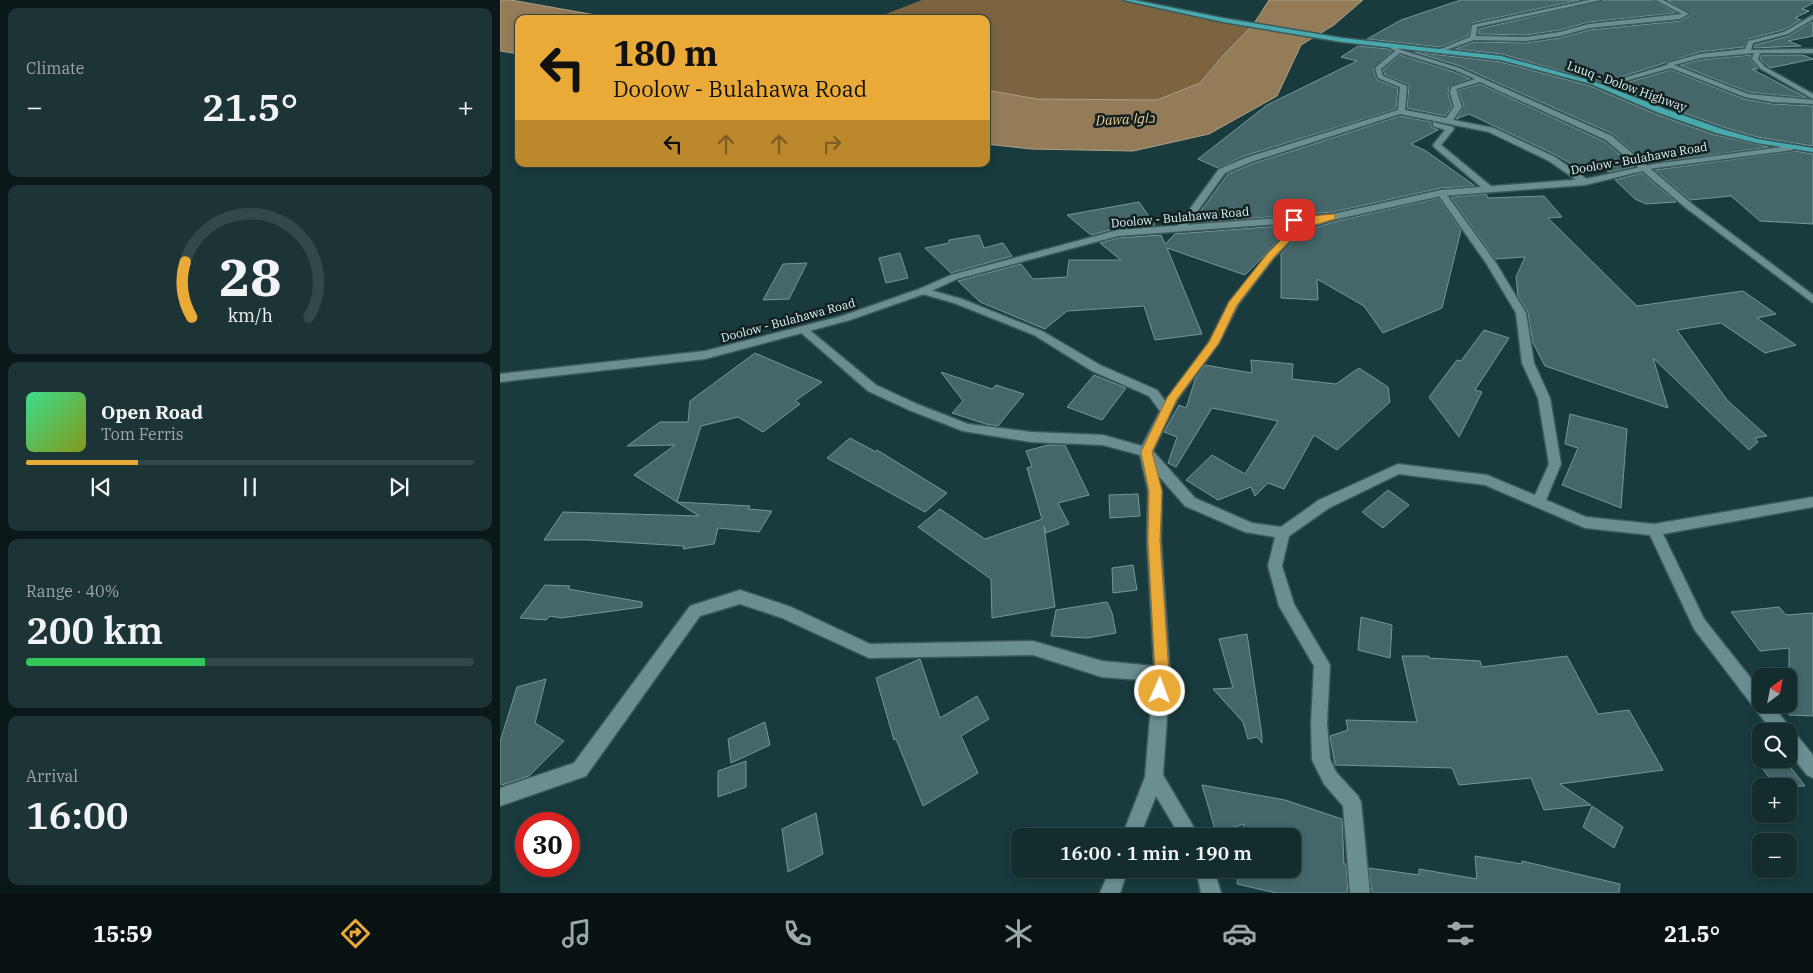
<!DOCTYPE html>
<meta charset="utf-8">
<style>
body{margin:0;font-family:"IBM Plex Serif",Cairo,serif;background:#1c3436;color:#f1f3f6;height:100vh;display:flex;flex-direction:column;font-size:19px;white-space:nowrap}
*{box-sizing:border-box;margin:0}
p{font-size:16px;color:#9da7aa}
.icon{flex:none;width:28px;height:28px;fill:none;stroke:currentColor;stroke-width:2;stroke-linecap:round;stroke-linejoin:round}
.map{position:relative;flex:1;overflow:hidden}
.drawer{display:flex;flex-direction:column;gap:8px;padding:8px;background:#0a1819;width:500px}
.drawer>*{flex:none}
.hud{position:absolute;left:15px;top:15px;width:475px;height:152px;border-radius:10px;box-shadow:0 2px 8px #0003,0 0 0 1px #32484a;background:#eaaa38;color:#111;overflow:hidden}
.needle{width:32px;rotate:32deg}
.fabs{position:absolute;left:1252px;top:668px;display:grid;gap:10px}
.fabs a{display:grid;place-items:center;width:45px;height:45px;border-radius:10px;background:#132c2e;box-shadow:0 2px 8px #0003,0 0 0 1px #32484a;font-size:25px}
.speed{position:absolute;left:15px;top:812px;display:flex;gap:10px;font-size:25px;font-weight:700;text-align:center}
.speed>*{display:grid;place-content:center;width:65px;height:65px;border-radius:50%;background:#132c2e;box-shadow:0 2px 8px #0003,0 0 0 1px #32484a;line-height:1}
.speed .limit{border:8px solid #d22;background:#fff;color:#111}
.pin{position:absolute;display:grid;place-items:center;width:42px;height:42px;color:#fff;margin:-21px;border-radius:10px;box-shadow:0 2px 8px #0006}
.me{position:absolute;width:55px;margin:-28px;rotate:2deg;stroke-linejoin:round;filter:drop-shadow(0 0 4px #0008)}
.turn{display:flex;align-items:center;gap:18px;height:105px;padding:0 15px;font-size:22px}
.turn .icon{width:65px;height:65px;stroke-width:2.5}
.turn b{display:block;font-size:35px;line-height:42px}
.lanes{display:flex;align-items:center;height:48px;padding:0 15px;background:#0003;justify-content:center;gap:25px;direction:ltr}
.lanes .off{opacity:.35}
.big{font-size:38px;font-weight:600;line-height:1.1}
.drawer .tile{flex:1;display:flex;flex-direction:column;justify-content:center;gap:8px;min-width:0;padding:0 18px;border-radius:10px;background:#1c3436}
.drawer .dial{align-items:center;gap:0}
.dial svg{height:130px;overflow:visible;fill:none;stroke:#32484a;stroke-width:7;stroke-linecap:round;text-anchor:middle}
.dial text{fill:#f1f3f6;stroke:none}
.song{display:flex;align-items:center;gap:15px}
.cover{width:60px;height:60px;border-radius:8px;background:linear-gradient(135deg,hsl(150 70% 55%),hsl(70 70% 35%))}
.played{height:5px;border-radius:2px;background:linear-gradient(90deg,#eaaa38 25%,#32484a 25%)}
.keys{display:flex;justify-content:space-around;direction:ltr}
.heat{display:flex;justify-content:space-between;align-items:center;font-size:28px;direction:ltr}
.charge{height:8px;border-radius:4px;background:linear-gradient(90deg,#34c759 40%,#32484a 0)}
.trip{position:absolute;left:511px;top:828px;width:290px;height:50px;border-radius:10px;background:#132c2e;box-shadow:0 2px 8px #0003,0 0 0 1px #32484a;font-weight:600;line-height:50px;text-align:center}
.tabs{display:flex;height:80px;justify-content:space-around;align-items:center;background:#081212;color:#9da7aa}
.tabs .icon{width:35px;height:35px}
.tabs .on{color:#eaaa38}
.tabs b{font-size:22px;color:#f1f3f6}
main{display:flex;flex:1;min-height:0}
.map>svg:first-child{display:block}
.forest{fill:#7c6440}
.water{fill:#947c58;stroke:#aca188}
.building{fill:#456769;stroke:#74989a}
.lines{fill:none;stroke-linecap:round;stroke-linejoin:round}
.street-casing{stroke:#3b595b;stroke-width:3}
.secondary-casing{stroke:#3b595b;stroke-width:3}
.primary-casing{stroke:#3b595b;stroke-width:3}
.street{fill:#6b8f90;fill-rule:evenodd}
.secondary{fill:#6b8f90;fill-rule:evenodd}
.primary{fill:#48a9ad;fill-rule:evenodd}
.route{fill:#eaaa38;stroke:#986e24}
.labels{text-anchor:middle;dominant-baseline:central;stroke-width:5;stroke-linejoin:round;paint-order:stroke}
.far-street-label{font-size:12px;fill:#e4f6f7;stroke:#112020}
.far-water-label{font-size:14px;font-style:italic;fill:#f6ce92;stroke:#112020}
</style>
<main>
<section class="drawer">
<div class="tile"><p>Climate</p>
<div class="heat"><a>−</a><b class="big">21.5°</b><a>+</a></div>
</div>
<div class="tile dial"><svg viewBox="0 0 100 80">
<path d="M14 69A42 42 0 1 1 86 69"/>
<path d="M14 69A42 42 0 0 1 10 35" stroke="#eaaa38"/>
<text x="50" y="56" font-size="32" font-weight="700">28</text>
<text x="50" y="72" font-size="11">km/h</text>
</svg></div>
<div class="tile">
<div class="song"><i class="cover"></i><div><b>Open Road</b><p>Tom Ferris</p></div></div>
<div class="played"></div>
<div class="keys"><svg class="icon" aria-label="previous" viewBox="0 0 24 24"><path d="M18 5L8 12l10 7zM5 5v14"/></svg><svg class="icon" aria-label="pause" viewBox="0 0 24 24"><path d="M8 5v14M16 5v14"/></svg><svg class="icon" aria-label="next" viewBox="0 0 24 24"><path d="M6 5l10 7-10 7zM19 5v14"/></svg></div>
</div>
<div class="tile"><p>Range · 40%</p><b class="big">200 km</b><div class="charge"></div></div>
<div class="tile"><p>Arrival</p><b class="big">16:00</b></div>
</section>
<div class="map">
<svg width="1313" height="893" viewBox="0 0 1313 893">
<rect width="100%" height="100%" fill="#193b3d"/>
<path class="forest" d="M422,0H630L753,25L723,54L700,83L657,100L537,99L486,90V19H373Z"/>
<g class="water">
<path d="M0,0H11L118,19H19V54L0,51Z"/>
<path d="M769,0H863L834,25L801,45L777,96L709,134L633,151L531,149L486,144V90L537,99L657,100L700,83L723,55L753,25Z"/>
</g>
<g class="building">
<path d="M961,0H1080L972,23L968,36L940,47L867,39L901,20Z"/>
<path d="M1103,0H1154L1176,13L1089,22L1060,30L1026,35L978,34L979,29Z"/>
<path d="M1167,0H1313V3L1302,9L1309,11L1295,18L1301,20L1283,30L1248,39L1244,47L1199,52L1102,83L1002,54L955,49L974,42L1026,43L1060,38L1089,30L1180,21L1191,15Z"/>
<path d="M1311,22L1313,23V36L1288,41L1301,46L1254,48L1255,45L1289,36Z"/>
<path d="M858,46L888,49L892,51L873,69L877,80L898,88L896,109L744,156L718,168L698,159L767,105L857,61L841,57Z"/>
<path d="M914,52L1001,62L1090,86L1158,115L1215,135L1269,147L1147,164L1113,134L960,66Z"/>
<path d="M900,55L954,72L970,79L949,87L948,94L952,107L945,116L907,108L909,85L885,75L883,70Z"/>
<path d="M1251,55V60L1258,69H1252L1307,98L1248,92L1180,65L1200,60Z"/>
<path d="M1261,55H1303L1313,59L1270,68L1260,59Z"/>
<path d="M1171,70L1244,99L1272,104L1313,106V146L1257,137L1223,127L1112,87Z"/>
<path d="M980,84L1105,142L1134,167L1108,172L1101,165L1083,171L1056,155L969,114L956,119L964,106L958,90Z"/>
<path d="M900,116L931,122V127L938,130L911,144L926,151L975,186L941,188L833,212L692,223L728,174L752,164Z"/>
<path d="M1295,151L1313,154V224L1260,221L1231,196L1190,200L1155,170Z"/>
<path d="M1142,173L1176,202L1146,204L1135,199L1115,180Z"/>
<path d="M986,194L988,198L1044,196L1062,217L1048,218L1137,306L1243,291L1276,314L1257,318L1296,345L1265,353L1221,323L1177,330L1227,400L1267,436L1255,438L1258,442L1249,450L1153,358L1168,408L1045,366L1033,343L1028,313L1018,296L1016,277L1025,257L995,259L951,197Z"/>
<path d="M939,198L961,230L942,308L883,333L864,306L817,279L818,300L781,298V254L802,232L833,222Z"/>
<path d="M639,202L655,225L618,228L591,235L567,215Z"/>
<path d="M794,225L745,275L667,248L702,334L655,340L644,306L567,311L545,329L480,302L458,281L521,264L533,279L567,277L569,260H621L600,243L618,238L661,235L665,244L675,234Z"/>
<path d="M479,235L484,248L503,243L512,256L451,273L425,248L449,243V240Z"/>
<path d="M400,253L408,278L386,283L379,258Z"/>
<path d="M307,263L289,299L263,300L283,264Z"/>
<path d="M984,330L1009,338L975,390L982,392L959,437L929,397L957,360L961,361Z"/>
<path d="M255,353L322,382L295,401L300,404L263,432L238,417L201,426L177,502L134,475L175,445L127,446L160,422H188L190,401Z"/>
<path d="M751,360L793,364L792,379L836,384L859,368L888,387L890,402L837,450L814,435L784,489L768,483L755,496L751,487L718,500L686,480L712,455L745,474L778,421L712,408L676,467L668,463L677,437L664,432L679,405L686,408L696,377L705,365L752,373Z"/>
<path d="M441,372L492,389L496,385L524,394L498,426L486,424L452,413L463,401Z"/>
<path d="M594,375L626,388L602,420L567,407Z"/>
<path d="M1070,414L1127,429L1121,508L1062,485L1078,448L1065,444Z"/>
<path d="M350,438L376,452L377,450L447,493L425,512L327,458Z"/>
<path d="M548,445H565L589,495L558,503L569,524L546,533L544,526L555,607L492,618L491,579L418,527L440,509L485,539L542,519L527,468L532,466L526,451Z"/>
<path d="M888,490L909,505L883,528L862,512Z"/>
<path d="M638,494L640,516L610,518L609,495Z"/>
<path d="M177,502L250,506L248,509L272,511L259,532L218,528L214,544L183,549L184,546L87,540H44L63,512L199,516Z"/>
<path d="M633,565L637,590L613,593L612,568Z"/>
<path d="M45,585L70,586L68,589L142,602V607L61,618L50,616L46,620L20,618Z"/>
<path d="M607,602L612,613L616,633L587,638L551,636L556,610Z"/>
<path d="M1279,607L1286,615L1313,613V716L1289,715V648L1260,651L1231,612Z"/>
<path d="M861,617L892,625L890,658L858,650Z"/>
<path d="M747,634L762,736V743L757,737L748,739L743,722L713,689L733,688L719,639Z"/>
<path d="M902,656H929V658L980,661L982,667L1067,656L1098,714L1129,710L1163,770L1060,784L1091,805L1044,810L1031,778L959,785L952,768L835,765L830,736L848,730L846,720L917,722Z"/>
<path d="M420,659L440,718L477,696L489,719L461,736L478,773L423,806L396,739L394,740L376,678Z"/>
<path d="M46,679L35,723L64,741L29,776L2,785L0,784V742L17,687Z"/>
<path d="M265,722L270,745L231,763L228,739Z"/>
<path d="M1255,759H1284L1305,786H1276Z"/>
<path d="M246,761V787L218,797V771Z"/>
<path d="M702,785L785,800L842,819L844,864H846L848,893H776L737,884L739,869H792V836H742L744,824L716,833Z"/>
<path d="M1092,806L1123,827L1114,848L1083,827Z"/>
<path d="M316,813L323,854L288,872L282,829Z"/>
<path d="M975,856L1022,864V861L1120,884L1119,893H872L869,868L919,875V869L977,879Z"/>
</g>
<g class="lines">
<g class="street-casing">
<g id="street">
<path d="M1089,0H1101L977,27L976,36L1026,37L1060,32L1089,24L1182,14L1156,0H1163L1189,14L1180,19L1089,28L1060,36L1026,41L974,40L943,51L938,50L970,37L972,25Z"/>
<path d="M1313,15V19L1288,34L1253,43L1251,50L1313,49V53H1260L1258,59L1265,67L1313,94V99L1261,69L1252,59L1254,53L1200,58L1174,65L1248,94L1313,100V104L1272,102L1245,97L1171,68L1100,88L1097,86L1167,65L1168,63L1200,54L1245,49L1248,41L1284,32Z"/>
<path d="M889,43L901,50L959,68L1112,136L1192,204L1313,295V303L1186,208L1106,140L980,82L956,89L962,107L953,120L994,128L1055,157L1088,180V184H1082L1049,161L989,132L900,114L751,162L725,173L684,230H678L676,228L719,169L745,158L898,110L900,87L878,78L875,68L895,51L887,46ZM900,53L955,70L975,79L951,87L950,93L954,107L946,118L905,110L907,86L883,76L881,69Z"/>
<path d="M933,122L953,127L954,129L941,145L992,187V191H986L934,147L933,145L945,130L933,126Z"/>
<path d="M938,191H944L996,263L1026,313L1034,363L1050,398L1061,464L1046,500L1086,517L1154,524L1313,497V507L1163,534L1204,619L1261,691V704H1271L1313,755V778L1307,775L1289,752V731H1272L1194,629L1150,535L1085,528L985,485L899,474L829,508L789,536L782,566L794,604L830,665L827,723L830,759L836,772L858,796L861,802L870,893H850L843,806L824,784L812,760L811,723L814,666L779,606L768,566L775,537L745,532L685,506L657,474L662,491L661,540L670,674L663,775L699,836H680L656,796L640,836H622L645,777L653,681L602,677L533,655L369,658L282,618L240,604L200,616L86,776L0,806V788L74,763L190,606L240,590L291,607L370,644L533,641L602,661L654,666L647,540L648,491L640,455L603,445L531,442L463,431L409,410L368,391L298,330L299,328H307L376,385L417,404L468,424L531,432L603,435L642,446L660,411L649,396L592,371L534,335L454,303L419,293V289L423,288L462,299L542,331L600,365L657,390L665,401L709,342L729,302L768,254L795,226L830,215H836V219L801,230L774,258L738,305L719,343L677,400L653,451L695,498L752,523L781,527L819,500L898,464L987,475L1035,495L1049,464L1038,398L1022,363L1016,313L986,263L937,193Z"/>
<path d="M610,869H628L620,893H600Z"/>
<path d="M696,869H714L721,893H701Z"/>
</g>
</g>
<g class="secondary-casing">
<path id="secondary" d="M1290,146H1293V150L1155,168L1085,185L941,196L833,220L618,236L457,279L427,293L350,320L205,359L0,382V374L205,351L342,316L419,289L451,275L618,230L833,214L941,190L1085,179L1155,164Z"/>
</g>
<g class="primary-casing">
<path id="primary" d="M623,0H634L723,18L842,38L1001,56L1095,82L1165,109L1222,129L1257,139L1313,148V152L1257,143L1216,133L1159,113L1091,84L1001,60L842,42L723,22Z"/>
</g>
<use href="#street" class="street"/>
<use href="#secondary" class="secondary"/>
<use href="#primary" class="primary"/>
</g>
<path class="route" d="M833,214L835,215V219L801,229L774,257L737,305L719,343L677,399L652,452L662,491L660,540L669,674L666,696L660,698L655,696L653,691L655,674L648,540L649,491L641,452L667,398L709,342L729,302L767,254L795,226L811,221L794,222L789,220L791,218Z"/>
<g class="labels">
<g class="far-street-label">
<text transform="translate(1127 86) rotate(20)">Luuq - Dolow Highway</text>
<text transform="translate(1139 158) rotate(-10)">Doolow - Bulahawa Road</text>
<text transform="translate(680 217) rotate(-5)">Doolow - Bulahawa Road</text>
<text transform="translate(288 320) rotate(-15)">Doolow - Bulahawa Road</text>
</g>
<g class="far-water-label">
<text transform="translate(625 119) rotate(-3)">Dawa داوا</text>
</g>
</g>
</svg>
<div class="fabs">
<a><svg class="needle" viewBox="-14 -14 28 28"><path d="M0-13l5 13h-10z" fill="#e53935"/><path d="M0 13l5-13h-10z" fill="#9da7aa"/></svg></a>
<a><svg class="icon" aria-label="search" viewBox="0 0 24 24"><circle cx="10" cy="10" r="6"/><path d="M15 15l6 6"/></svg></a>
<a>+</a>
<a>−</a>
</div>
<div class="speed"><div class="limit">30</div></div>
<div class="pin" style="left:794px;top:220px;background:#d93025"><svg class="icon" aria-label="arrive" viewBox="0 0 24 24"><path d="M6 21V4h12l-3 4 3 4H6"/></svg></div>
<svg class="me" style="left:660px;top:691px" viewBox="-20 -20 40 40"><circle r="17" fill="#eaaa38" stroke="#fff" stroke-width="3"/><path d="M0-11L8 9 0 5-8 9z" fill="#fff"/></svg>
<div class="trip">16:00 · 1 min · 190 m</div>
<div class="hud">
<div class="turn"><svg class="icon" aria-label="left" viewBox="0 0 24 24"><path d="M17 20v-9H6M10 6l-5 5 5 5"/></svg><div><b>180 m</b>Doolow - Bulahawa Road</div></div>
<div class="lanes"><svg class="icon" aria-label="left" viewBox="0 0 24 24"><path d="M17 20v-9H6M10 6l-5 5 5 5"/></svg><svg class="icon off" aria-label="ahead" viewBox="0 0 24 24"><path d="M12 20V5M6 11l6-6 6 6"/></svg><svg class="icon off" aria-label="ahead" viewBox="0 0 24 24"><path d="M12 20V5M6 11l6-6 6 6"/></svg><svg class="icon off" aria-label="right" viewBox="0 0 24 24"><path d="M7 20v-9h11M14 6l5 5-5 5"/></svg></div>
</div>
</div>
</main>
<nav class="tabs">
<b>15:59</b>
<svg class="icon on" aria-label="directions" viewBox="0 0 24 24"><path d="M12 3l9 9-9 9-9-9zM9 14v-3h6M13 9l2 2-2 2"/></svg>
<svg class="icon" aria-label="music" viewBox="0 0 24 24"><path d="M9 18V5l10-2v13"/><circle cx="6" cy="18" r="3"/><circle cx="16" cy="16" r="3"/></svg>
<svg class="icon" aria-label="phone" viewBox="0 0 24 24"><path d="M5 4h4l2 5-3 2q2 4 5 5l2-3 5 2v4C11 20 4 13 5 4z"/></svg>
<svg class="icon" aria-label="climate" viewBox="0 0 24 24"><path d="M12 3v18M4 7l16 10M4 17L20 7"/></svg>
<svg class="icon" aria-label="car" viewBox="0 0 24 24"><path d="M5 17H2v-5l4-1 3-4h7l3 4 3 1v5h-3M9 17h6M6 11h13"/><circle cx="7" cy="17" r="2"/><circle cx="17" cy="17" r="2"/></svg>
<svg class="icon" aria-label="filters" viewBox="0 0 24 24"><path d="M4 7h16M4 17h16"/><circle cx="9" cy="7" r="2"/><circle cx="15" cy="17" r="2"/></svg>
<b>21.5°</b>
</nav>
